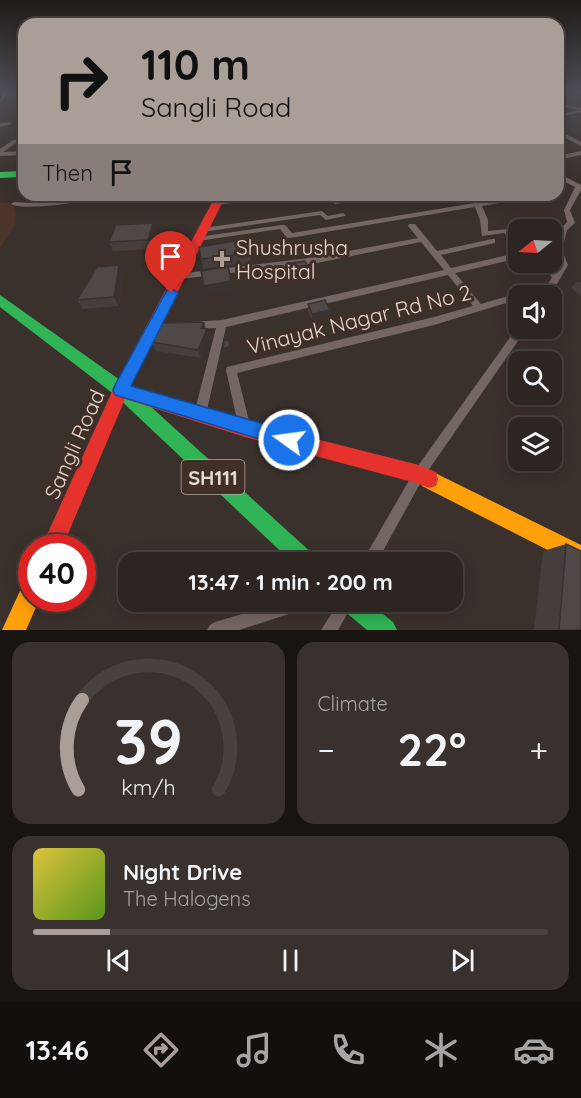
<!DOCTYPE html>
<meta charset="utf-8">
<style>
body{margin:0;font-family:Quicksand,sans-serif;background:#38312e;color:#f1f3f6;height:100vh;display:flex;flex-direction:column;font-size:22px;white-space:nowrap}
*{box-sizing:border-box;margin:0}
p{font-size:20px;color:#a6a5a5}
.icon{flex:none;width:33px;height:33px;fill:none;stroke:currentColor;stroke-width:2;stroke-linecap:round;stroke-linejoin:round}
.map{position:relative;height:630px;overflow:hidden}
.panel{display:flex;flex-direction:column;gap:12px;padding:12px;background:#181412;flex:1}
.panel>*{flex:none}
.banner{position:absolute;left:18px;top:18px;width:546px;height:183px;border-radius:18px;box-shadow:0 3px 15px #0003,0 0 0 2px #48423f;background:#a99e98;color:#111;overflow:hidden}
.needle{width:39px;rotate:252deg}
.buttons{position:absolute;left:508px;top:219px;display:grid;gap:12px}
.buttons a{display:grid;place-items:center;width:54px;height:54px;border-radius:12px;background:#2c2521;box-shadow:0 3px 15px #0003,0 0 0 2px #48423f;font-size:30px}
.speed{position:absolute;left:18px;top:534px;display:flex;gap:12px;font-size:30px;font-weight:700;text-align:center}
.speed>*{display:grid;place-content:center;width:78px;height:78px;border-radius:50%;background:#2c2521;box-shadow:0 3px 15px #0003,0 0 0 2px #48423f;line-height:1}
.speed .limit{border:9px solid #d22;background:#fff;color:#111}
.pin{position:absolute;display:grid;place-items:center;width:51px;height:51px;color:#fff;margin:-62px -26px;border-radius:50% 50% 50% 0;rotate:-45deg;box-shadow:0 0 6px #0007}
.pin .icon{rotate:45deg}
.me{position:absolute;width:66px;margin:-33px;rotate:284deg;stroke-linejoin:round;filter:drop-shadow(0 0 4px #0008)}
.turn{display:flex;align-items:center;gap:21px;height:126px;padding:0 24px;font-size:27px}
.turn .icon{width:78px;height:78px;stroke-width:2.5}
.turn b{display:block;font-size:42px;line-height:51px}
.then{display:flex;align-items:center;height:57px;padding:0 24px;background:#0003;gap:12px;font-size:22px}
.big{font-size:45px;font-weight:700;line-height:1.1}
.panel .tile{flex:1;display:flex;flex-direction:column;justify-content:center;gap:9px;min-width:0;padding:0 21px;border-radius:18px;background:#38312e}
.panel .dial{align-items:center;gap:0}
.dial svg{height:156px;overflow:visible;fill:none;stroke:#48423f;stroke-width:7;stroke-linecap:round;text-anchor:middle}
.dial text{fill:#f1f3f6;stroke:none}
.song{display:flex;align-items:center;gap:18px}
.cover{width:72px;height:72px;border-radius:9px;background:linear-gradient(135deg,hsl(50 70% 55%),hsl(90 70% 35%))}
.played{height:6px;border-radius:3px;background:linear-gradient(90deg,#a99e98 15%,#48423f 15%)}
.keys{display:flex;justify-content:space-around;direction:ltr}
.heat{display:flex;justify-content:space-between;align-items:center;font-size:33px;direction:ltr}
.panel .tiles{flex:1;display:grid;gap:12px;grid-template-columns:1fr 1fr}
.tile:last-child{grid-column:span 2}
.trip{position:absolute;left:118px;top:552px;width:345px;height:60px;border-radius:18px;background:#2c2521;box-shadow:0 3px 15px #0003,0 0 0 2px #48423f;font-weight:700;line-height:60px;text-align:center}
.tab-bar{display:flex;height:96px;justify-content:space-around;align-items:center;background:#120f0d;color:#a6a5a5}
.tab-bar .icon{width:42px;height:42px}
.tab-bar .on{color:#a99e98}
.tab-bar b{font-size:27px;color:#f1f3f6}
.map>svg:first-child{display:block}
.built{fill:#4b3429}
.lines{fill:none;stroke-linecap:round;stroke-linejoin:round}
.street{fill:#746663;fill-rule:evenodd}
.fast{fill:#30b455;fill-rule:evenodd}
.slow{fill:#ff9f0a;fill-rule:evenodd}
.jam{fill:#e5322d;fill-rule:evenodd}
.wall{fill:#453e3d}
.shaded-wall{fill:#383232}
.building{fill:#504847;stroke:#383232;stroke-width:1.5}
.route{fill:#1a73e8;stroke:#114b97;stroke-width:1.5}
.poi-dot{fill:#a99e98;stroke:#412e26;stroke-width:2}
.labels{text-anchor:middle;dominant-baseline:central;stroke-width:6;stroke-linejoin:round;paint-order:stroke}
.shield{fill:#412e26;stroke:#b3a59e;stroke-width:1.5}
.shield-label{font-size:20px;font-weight:bold;fill:#e4d8d2}
.poi-label{font-size:21px;fill:#e4d8d2;stroke:#412e26;text-anchor:start}
.street-label{font-size:21px;fill:#e4d8d2;stroke:#412e26}
</style>
<div class="map">
<svg width="581" height="630" viewBox="0 0 581 630">
<rect width="100%" height="100%" fill="#3b312c"/>
<path class="built" d="M0,202L14,204L16,223L0,248Z"/>
<g class="lines">
<g class="street">
<path d="M558,91H564L572,94L558,98V96L565,94Z"/>
<path d="M24,93V95L0,96L2,95Z"/>
<path d="M558,103L581,108V112L558,117V115L579,110L558,105Z"/>
<path d="M0,123L9,122L12,124L0,127Z"/>
<path d="M558,130L581,142V146L558,134Z"/>
<path d="M24,139V143H16L3,152L24,151V155L0,156V149L13,140Z"/>
<path d="M581,151V155L558,160V156Z"/>
<path d="M558,173L581,185V190L570,210L575,223L567,230L562,250L568,265L550,296H541L552,277L537,262H546L556,271L560,265L554,250L560,229L567,222L564,210L575,187L558,178Z"/>
<path d="M95,195H114L111,197C90,200 26,212 11,204L14,202L32,203Z"/>
<path d="M263,195H281L278,197L217,205L214,203L217,201Z"/>
<path d="M370,195H386L383,197L335,204L332,202L335,200Z"/>
<path d="M510,195H517L520,198L517,200L482,206L488,220V231L509,229L519,239V245H516L504,233L482,236L480,220L475,207L290,238H287L280,229L198,241L194,239L198,237L282,225H285L292,233L511,197Z"/>
<path d="M322,211L328,216L343,213L346,215L345,216L326,220L320,215L203,232L199,230L203,228Z"/>
<path d="M409,224H415L437,251L492,239H495V243L441,255L451,268L508,255L511,256L512,258L511,260L455,273L481,304L519,293L523,296H519V299L434,325L237,373L251,429L249,433L245,435L241,433L239,429L226,370L227,367L434,317L473,306L448,275L226,327L206,414L204,418L200,419L196,418L194,414L216,328L193,329L190,328L188,325L190,322L222,320L444,270L421,242L317,263L180,279L176,276L177,274L317,257L418,238L408,226Z"/>
<path d="M519,325V328H526L525,331L423,478L377,562H362L415,470Z"/>
<path d="M282,602H311L309,607L304,609L239,630H207L210,625L215,622Z"/>
<path d="M339,602H354L338,630H321Z"/>
</g>
<g class="fast">
<path d="M3,91H9L0,103Z"/>
<path d="M24,171V177L0,178V172Z"/>
<path d="M0,295L127,385L314,555L317,562H292L115,395L0,307Z"/>
<path d="M340,602H368L393,622L397,630H367L343,610Z"/>
</g>
<g class="slow">
<path d="M429,470L581,545V567L422,486L420,479L422,472Z"/>
<path d="M32,579V598H40L26,630H2L24,582Z"/>
</g>
<path class="jam" d="M216,195H226L131,386L245,421L419,465L436,472L438,479L436,486L429,488L416,483L245,437L125,399L62,548H41L115,385Z"/>
</g>
<g class="wall">
<path d="M156,232L152,249L113,251L109,242Z"/>
<path d="M250,253L251,263L203,269L201,259Z"/>
<path d="M289,263L310,271L309,277L294,281L289,269Z"/>
<path d="M123,274L119,306L83,309L77,300Z"/>
<path d="M576,282H581V296L571,288Z"/>
<path d="M308,304L330,316L312,320L308,310Z"/>
<path d="M205,328L207,329L209,337L201,358L156,351L152,342Z"/>
<path d="M566,544L581,630H534L543,551Z"/>
</g>
<g class="shaded-wall">
<path d="M153,223L156,232L152,249L148,240Z"/>
<path d="M119,265L123,274L119,306L114,297Z"/>
<path d="M310,271L309,277L294,281V274Z"/>
<path d="M231,281L233,290L206,295L204,286Z"/>
<path d="M330,310V316L312,320V314Z"/>
<path d="M204,323L209,337L201,358L198,350L201,328Z"/>
<path d="M230,346L231,349L224,352L223,349Z"/>
</g>
<g class="building">
<path d="M153,223L148,240L109,242L116,225Z"/>
<path d="M246,239L250,253L201,259L199,247Z"/>
<path d="M305,261L310,271L294,274L289,263Z"/>
<path d="M119,265L114,297L77,300L97,267Z"/>
<path d="M228,266L231,281L204,286L201,271Z"/>
<path d="M325,300L330,310L312,314L308,304Z"/>
<path d="M200,322L204,323L201,328L207,329L198,350L152,342L162,323Z"/>
<path d="M224,340L229,341L230,346L223,349Z"/>
<path d="M566,544L581,551V630H559Z"/>
</g>
<linearGradient id="sky" x2="0" y2="1"><stop stop-color="#201b18"/><stop offset="0.51" stop-color="#4f4e56"/><stop offset="1" stop-color="#4f4e56" stop-opacity="0"/></linearGradient>
<rect width="581" height="179" fill="url(#sky)"/>
<path class="route" d="M171,288L178,293L131,386L289,431L295,434L298,440L295,446L289,448L115,395L113,390L115,385L167,290Z"/>
<path class="poi-dot" d="M219 250h6v6h6v6h-6v6h-6v-6h-6v-6h6z"/>
<g class="labels">
<rect class="shield" x="181.5" y="460" width="63" height="34" rx="4.5"/>
<g class="shield-label">
<text x="213" y="477">SH111</text>
</g>
<g class="poi-label">
<text x="236" y="247">Shushrusha<tspan x="236" dy="24">Hospital</tspan></text>
</g>
<g class="street-label">
<text transform="translate(359 319) rotate(-14)">Vinayak Nagar Rd No 2</text>
<text transform="translate(74 444) rotate(-66)">Sangli Road</text>
</g>
</g>
</svg>
<div class="buttons">
<a><svg class="needle" viewBox="-14 -14 28 28"><path d="M0-13l5 13h-10z" fill="#e53935"/><path d="M0 13l5-13h-10z" fill="#a6a5a5"/></svg></a>
<a><svg class="icon" aria-label="sound" viewBox="0 0 24 24"><path d="M4 9h4l5-4v14l-5-4H4zM17 9q2 3 0 6"/></svg></a>
<a><svg class="icon" aria-label="search" viewBox="0 0 24 24"><circle cx="10" cy="10" r="6"/><path d="M15 15l6 6"/></svg></a>
<a><svg class="icon" aria-label="layers" viewBox="0 0 24 24"><path d="M12 4l9 5-9 5-9-5zM3 14l9 5 9-5"/></svg></a>
</div>
<div class="speed"><div class="limit">40</div></div>
<div class="pin" style="left:171px;top:293px;background:#d93025"><svg class="icon" aria-label="arrive" viewBox="0 0 24 24"><path d="M6 21V4h12l-3 4 3 4H6"/></svg></div>
<svg class="me" style="left:289px;top:440px" viewBox="-20 -20 40 40"><circle r="17" fill="#1a73e8" stroke="#fff" stroke-width="3"/><path d="M0-11L8 9 0 5-8 9z" fill="#fff"/></svg>
<div class="trip">13:47 · 1 min · 200 m</div>
<div class="banner">
<div class="turn"><svg class="icon" aria-label="right" viewBox="0 0 24 24"><path d="M7 20v-9h11M14 6l5 5-5 5"/></svg><div><b>110 m</b>Sangli Road</div></div>
<div class="then">Then<svg class="icon" aria-label="arrive" viewBox="0 0 24 24"><path d="M6 21V4h12l-3 4 3 4H6"/></svg></div>
</div>
</div>
<section class="panel">
<div class="tiles">
<div class="tile dial"><svg viewBox="0 0 100 80">
<path d="M14 69A42 42 0 1 1 86 69"/>
<path d="M14 69A42 42 0 0 1 16 23" stroke="#a99e98"/>
<text x="50" y="56" font-size="32" font-weight="700">39</text>
<text x="50" y="72" font-size="11">km/h</text>
</svg></div>
<div class="tile"><p>Climate</p>
<div class="heat"><a>−</a><b class="big">22°</b><a>+</a></div>
</div>
<div class="tile">
<div class="song"><i class="cover"></i><div><b>Night Drive</b><p>The Halogens</p></div></div>
<div class="played"></div>
<div class="keys"><svg class="icon" aria-label="previous" viewBox="0 0 24 24"><path d="M18 5L8 12l10 7zM5 5v14"/></svg><svg class="icon" aria-label="pause" viewBox="0 0 24 24"><path d="M8 5v14M16 5v14"/></svg><svg class="icon" aria-label="next" viewBox="0 0 24 24"><path d="M6 5l10 7-10 7zM19 5v14"/></svg></div>
</div>
</div>
</section>
<nav class="tab-bar">
<b>13:46</b>
<svg class="icon on" aria-label="directions" viewBox="0 0 24 24"><path d="M12 3l9 9-9 9-9-9zM9 14v-3h6M13 9l2 2-2 2"/></svg>
<svg class="icon" aria-label="music" viewBox="0 0 24 24"><path d="M9 18V5l10-2v13"/><circle cx="6" cy="18" r="3"/><circle cx="16" cy="16" r="3"/></svg>
<svg class="icon" aria-label="phone" viewBox="0 0 24 24"><path d="M5 4h4l2 5-3 2q2 4 5 5l2-3 5 2v4C11 20 4 13 5 4z"/></svg>
<svg class="icon" aria-label="climate" viewBox="0 0 24 24"><path d="M12 3v18M4 7l16 10M4 17L20 7"/></svg>
<svg class="icon" aria-label="car" viewBox="0 0 24 24"><path d="M5 17H2v-5l4-1 3-4h7l3 4 3 1v5h-3M9 17h6M6 11h13"/><circle cx="7" cy="17" r="2"/><circle cx="17" cy="17" r="2"/></svg>
</nav>
